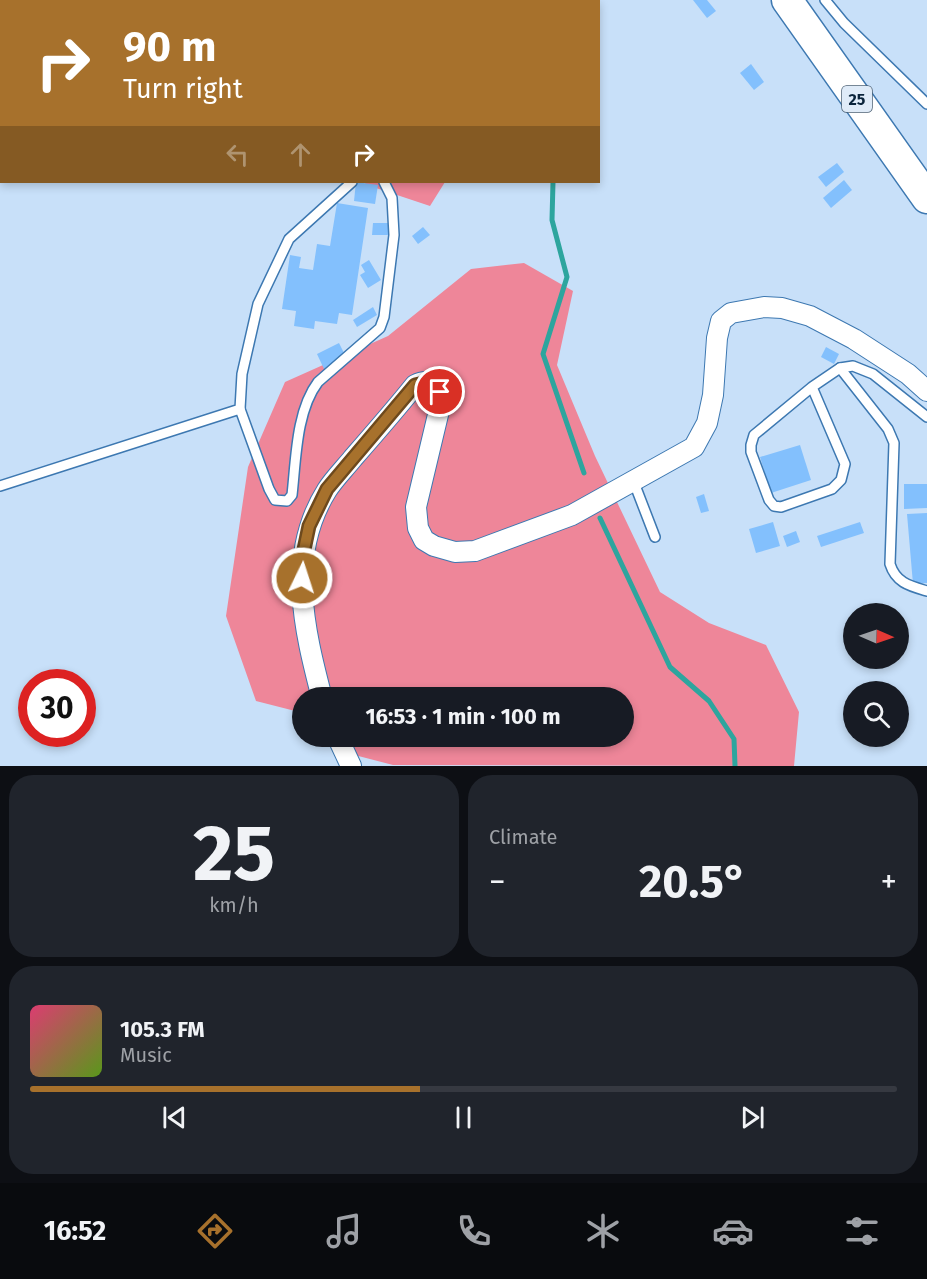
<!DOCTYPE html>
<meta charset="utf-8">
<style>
body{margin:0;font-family:"Fira Sans",sans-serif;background:#20242c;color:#f1f3f6;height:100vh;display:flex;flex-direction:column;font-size:22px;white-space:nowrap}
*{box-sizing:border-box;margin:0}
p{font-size:20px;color:#9ea1a6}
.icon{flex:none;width:33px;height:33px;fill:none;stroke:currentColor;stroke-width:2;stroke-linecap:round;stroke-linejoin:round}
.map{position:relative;height:766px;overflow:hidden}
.panel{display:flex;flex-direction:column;gap:9px;padding:9px;background:#0d0f14;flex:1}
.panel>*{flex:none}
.guide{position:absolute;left:0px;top:0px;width:600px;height:183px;box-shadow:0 3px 9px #0003;background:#a7712c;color:#fff;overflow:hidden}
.needle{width:39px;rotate:92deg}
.controls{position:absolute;left:843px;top:603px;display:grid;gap:12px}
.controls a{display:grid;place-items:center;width:66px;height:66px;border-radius:50%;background:#171b24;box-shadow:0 3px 9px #0003;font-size:30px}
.speed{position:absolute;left:18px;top:669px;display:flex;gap:12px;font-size:30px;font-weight:700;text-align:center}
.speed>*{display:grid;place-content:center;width:78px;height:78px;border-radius:50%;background:#171b24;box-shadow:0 3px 9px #0003;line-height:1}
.speed .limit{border:9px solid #d22;background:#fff;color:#111}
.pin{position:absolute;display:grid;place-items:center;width:51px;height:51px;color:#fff;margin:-26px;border:3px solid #fff;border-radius:50%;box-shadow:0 2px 6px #0007}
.me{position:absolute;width:66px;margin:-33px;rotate:4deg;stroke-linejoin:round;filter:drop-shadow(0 0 4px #0008)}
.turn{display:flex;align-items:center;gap:21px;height:126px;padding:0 24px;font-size:27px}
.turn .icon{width:78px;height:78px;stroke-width:2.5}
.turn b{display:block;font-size:42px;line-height:51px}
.lanes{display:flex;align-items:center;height:57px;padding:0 24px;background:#0003;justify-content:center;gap:30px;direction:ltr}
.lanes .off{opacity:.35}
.big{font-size:45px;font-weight:700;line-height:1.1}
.panel .tile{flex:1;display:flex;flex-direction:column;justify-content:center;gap:9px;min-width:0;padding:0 21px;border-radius:24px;background:#20242c}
.panel .dial{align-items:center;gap:0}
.dial b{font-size:78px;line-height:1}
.song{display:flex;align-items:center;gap:18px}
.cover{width:72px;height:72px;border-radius:9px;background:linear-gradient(135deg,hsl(340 70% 55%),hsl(90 70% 35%))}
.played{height:6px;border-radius:3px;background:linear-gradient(90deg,#a7712c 45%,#363941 45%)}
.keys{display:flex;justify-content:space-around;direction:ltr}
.heat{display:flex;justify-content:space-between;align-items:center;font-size:33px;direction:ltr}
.panel .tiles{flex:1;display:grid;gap:9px;grid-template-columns:1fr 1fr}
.tile:last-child{grid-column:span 2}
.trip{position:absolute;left:292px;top:687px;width:342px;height:60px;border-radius:30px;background:#171b24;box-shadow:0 3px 9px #0003;font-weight:700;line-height:60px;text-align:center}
.menu{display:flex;height:96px;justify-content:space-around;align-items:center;background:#090b0e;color:#9ea1a6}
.menu .icon{width:42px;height:42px}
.menu .active{color:#a7712c}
.menu b{font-size:27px;color:#f1f3f6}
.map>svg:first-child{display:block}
.forest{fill:#ee8699}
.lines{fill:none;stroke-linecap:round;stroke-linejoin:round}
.stream{stroke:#2da59e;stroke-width:5}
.building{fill:#83c0fd}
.lane-casing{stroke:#3d78b1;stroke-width:12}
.street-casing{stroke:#3d78b1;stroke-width:22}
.primary-casing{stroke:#3d78b1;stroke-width:33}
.lane{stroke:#fff;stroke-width:9}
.street{stroke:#fff;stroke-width:20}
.primary{stroke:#fff;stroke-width:30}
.route-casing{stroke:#6d491d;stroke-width:15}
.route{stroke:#a7712c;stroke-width:10}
.labels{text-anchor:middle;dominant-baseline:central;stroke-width:4.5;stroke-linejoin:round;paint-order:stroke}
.shield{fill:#dfebf8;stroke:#4b6074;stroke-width:1.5}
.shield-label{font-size:16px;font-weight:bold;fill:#0b243b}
</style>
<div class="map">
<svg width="927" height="766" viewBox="0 0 927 766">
<rect width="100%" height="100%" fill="#c8e0f9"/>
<g class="forest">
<path d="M148,0H451L452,1H147Z"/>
<path d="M363,182H445L430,206L367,185Z"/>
<path d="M524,263L573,291L557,365L595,456L660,592L709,623L766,645L799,712L794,766L393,765L343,752L329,737L624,736V698H303V713L256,701L226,616L248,467L285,382L388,336L471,269Z"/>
</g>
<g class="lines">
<g class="stream">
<path d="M416,0V2"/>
<path d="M553,182L552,220L567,277L543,354L584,473"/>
<path d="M600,518L670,667L709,701L734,739L735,766"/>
</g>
</g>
<g class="building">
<path d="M693,0H707L716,11L707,18Z"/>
<path d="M751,64L764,82L754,90L740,73Z"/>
<path d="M837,163L844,172L826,187L818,177Z"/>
<path d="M844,180L852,190L831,208L823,198Z"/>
<path d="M356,182L378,185L375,204L354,201Z"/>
<path d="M337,203L368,208L352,315L339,313L337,324L315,321L314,329L294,326L296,311L282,309L290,255L301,257L299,268L313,270L317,244L330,246Z"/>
<path d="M373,223H391V235H372Z"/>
<path d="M423,227L430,235L418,244L412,236Z"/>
<path d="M369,260L381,280L368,288L360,275L365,272L361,265Z"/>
<path d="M373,307L377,315L357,327L353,320Z"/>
<path d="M339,343L346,357L324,369L317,354Z"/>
<path d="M826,347L839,354L834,364L821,357Z"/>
<path d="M800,445L811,480L771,493L760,457Z"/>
<path d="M904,484H927V508L904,509Z"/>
<path d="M704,494L709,511L701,513L696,497Z"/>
<path d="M927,513V583L913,584L907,514Z"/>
<path d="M773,522L780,546L756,553L749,529Z"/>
<path d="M860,522L864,533L821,547L817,536Z"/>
<path d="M796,531L800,542L787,547L783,536Z"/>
</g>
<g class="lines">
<g class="lane-casing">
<g id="lane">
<path d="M825,0L844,23L927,104"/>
<path d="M840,368L888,429L894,443L890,564C896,583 910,586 927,591"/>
<path d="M812,387L845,464L841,480L832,489L781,507L774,506L769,500L751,452V445L754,435L812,387L840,368L853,366L873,374L927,417"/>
<path d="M240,409L269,489L275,500L287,501L292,495C296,460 296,411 318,382L380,328L384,317L394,235L392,198L384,182"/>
<path d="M633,480L655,537"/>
<path d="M0,486L240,409L242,374L258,304L289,239L352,182"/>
</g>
</g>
<g class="street-casing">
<g id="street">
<path d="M322,698C304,629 286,555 327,490C334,479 345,468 353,458C374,434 395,410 415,385C429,378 438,384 442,398L416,507L418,528L424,540L434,546L455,552L475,551L572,515L694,447L707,423L713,395L717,338L721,321L731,313L764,307L782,308L810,316L854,339L908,374L927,391"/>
<path d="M337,736L351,766"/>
</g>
</g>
<g class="primary-casing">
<path id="primary" d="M787,0L927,198"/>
</g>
<use href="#lane" class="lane"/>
<use href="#street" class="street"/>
<use href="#primary" class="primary"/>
</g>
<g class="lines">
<g class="route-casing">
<path id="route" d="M302,578V559L309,526L327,489L415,385L428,382L438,387L440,392"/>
</g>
<use href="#route" class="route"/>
</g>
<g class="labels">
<rect class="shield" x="842" y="86" width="30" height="26" rx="4.5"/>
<g class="shield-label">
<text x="857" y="99">25</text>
</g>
</g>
</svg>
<div class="controls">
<a><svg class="needle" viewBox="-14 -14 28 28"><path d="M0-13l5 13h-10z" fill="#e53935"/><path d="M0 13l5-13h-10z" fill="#9ea1a6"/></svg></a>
<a><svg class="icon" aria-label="search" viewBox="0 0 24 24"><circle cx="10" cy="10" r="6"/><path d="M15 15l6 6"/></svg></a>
</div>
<div class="speed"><div class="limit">30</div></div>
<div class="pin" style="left:440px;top:392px;background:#d93025"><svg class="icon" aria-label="arrive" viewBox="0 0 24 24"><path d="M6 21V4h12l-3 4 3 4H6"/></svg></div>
<svg class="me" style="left:302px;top:578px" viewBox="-20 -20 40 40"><circle r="17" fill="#a7712c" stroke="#fff" stroke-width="3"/><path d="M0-11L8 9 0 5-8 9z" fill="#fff"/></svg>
<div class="trip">16:53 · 1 min · 100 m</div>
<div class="guide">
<div class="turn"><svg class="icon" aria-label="right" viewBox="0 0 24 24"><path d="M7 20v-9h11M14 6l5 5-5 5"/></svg><div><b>90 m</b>Turn right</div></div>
<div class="lanes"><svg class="icon off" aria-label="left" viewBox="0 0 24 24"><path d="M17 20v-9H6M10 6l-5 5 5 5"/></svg><svg class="icon off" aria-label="ahead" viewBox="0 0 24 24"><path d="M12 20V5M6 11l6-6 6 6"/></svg><svg class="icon" aria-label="right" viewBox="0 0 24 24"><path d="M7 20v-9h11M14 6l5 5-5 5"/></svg></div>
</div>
</div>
<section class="panel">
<div class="tiles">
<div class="tile dial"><b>25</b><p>km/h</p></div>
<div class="tile"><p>Climate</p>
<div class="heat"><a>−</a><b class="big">20.5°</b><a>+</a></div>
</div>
<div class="tile">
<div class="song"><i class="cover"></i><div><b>105.3 FM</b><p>Music</p></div></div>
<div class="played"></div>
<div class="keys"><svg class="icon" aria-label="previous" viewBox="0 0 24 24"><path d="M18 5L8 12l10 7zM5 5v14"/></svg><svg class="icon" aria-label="pause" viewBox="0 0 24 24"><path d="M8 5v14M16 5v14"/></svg><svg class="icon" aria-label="next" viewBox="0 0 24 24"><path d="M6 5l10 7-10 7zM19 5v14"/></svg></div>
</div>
</div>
</section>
<nav class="menu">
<b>16:52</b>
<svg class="icon active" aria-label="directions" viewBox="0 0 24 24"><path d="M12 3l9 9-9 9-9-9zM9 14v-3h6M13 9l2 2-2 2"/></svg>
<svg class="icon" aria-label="music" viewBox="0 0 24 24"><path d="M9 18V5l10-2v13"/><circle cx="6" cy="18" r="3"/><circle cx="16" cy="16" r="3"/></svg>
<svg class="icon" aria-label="phone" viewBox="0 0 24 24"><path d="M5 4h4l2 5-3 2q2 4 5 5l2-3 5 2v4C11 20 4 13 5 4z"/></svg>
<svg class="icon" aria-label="climate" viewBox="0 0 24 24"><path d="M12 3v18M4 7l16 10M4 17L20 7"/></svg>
<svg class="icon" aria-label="car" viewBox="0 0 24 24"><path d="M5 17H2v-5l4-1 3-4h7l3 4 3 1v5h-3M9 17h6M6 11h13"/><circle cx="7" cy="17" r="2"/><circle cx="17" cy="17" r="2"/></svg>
<svg class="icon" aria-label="filters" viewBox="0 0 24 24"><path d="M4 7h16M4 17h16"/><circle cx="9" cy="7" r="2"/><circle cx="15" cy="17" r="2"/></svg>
</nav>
